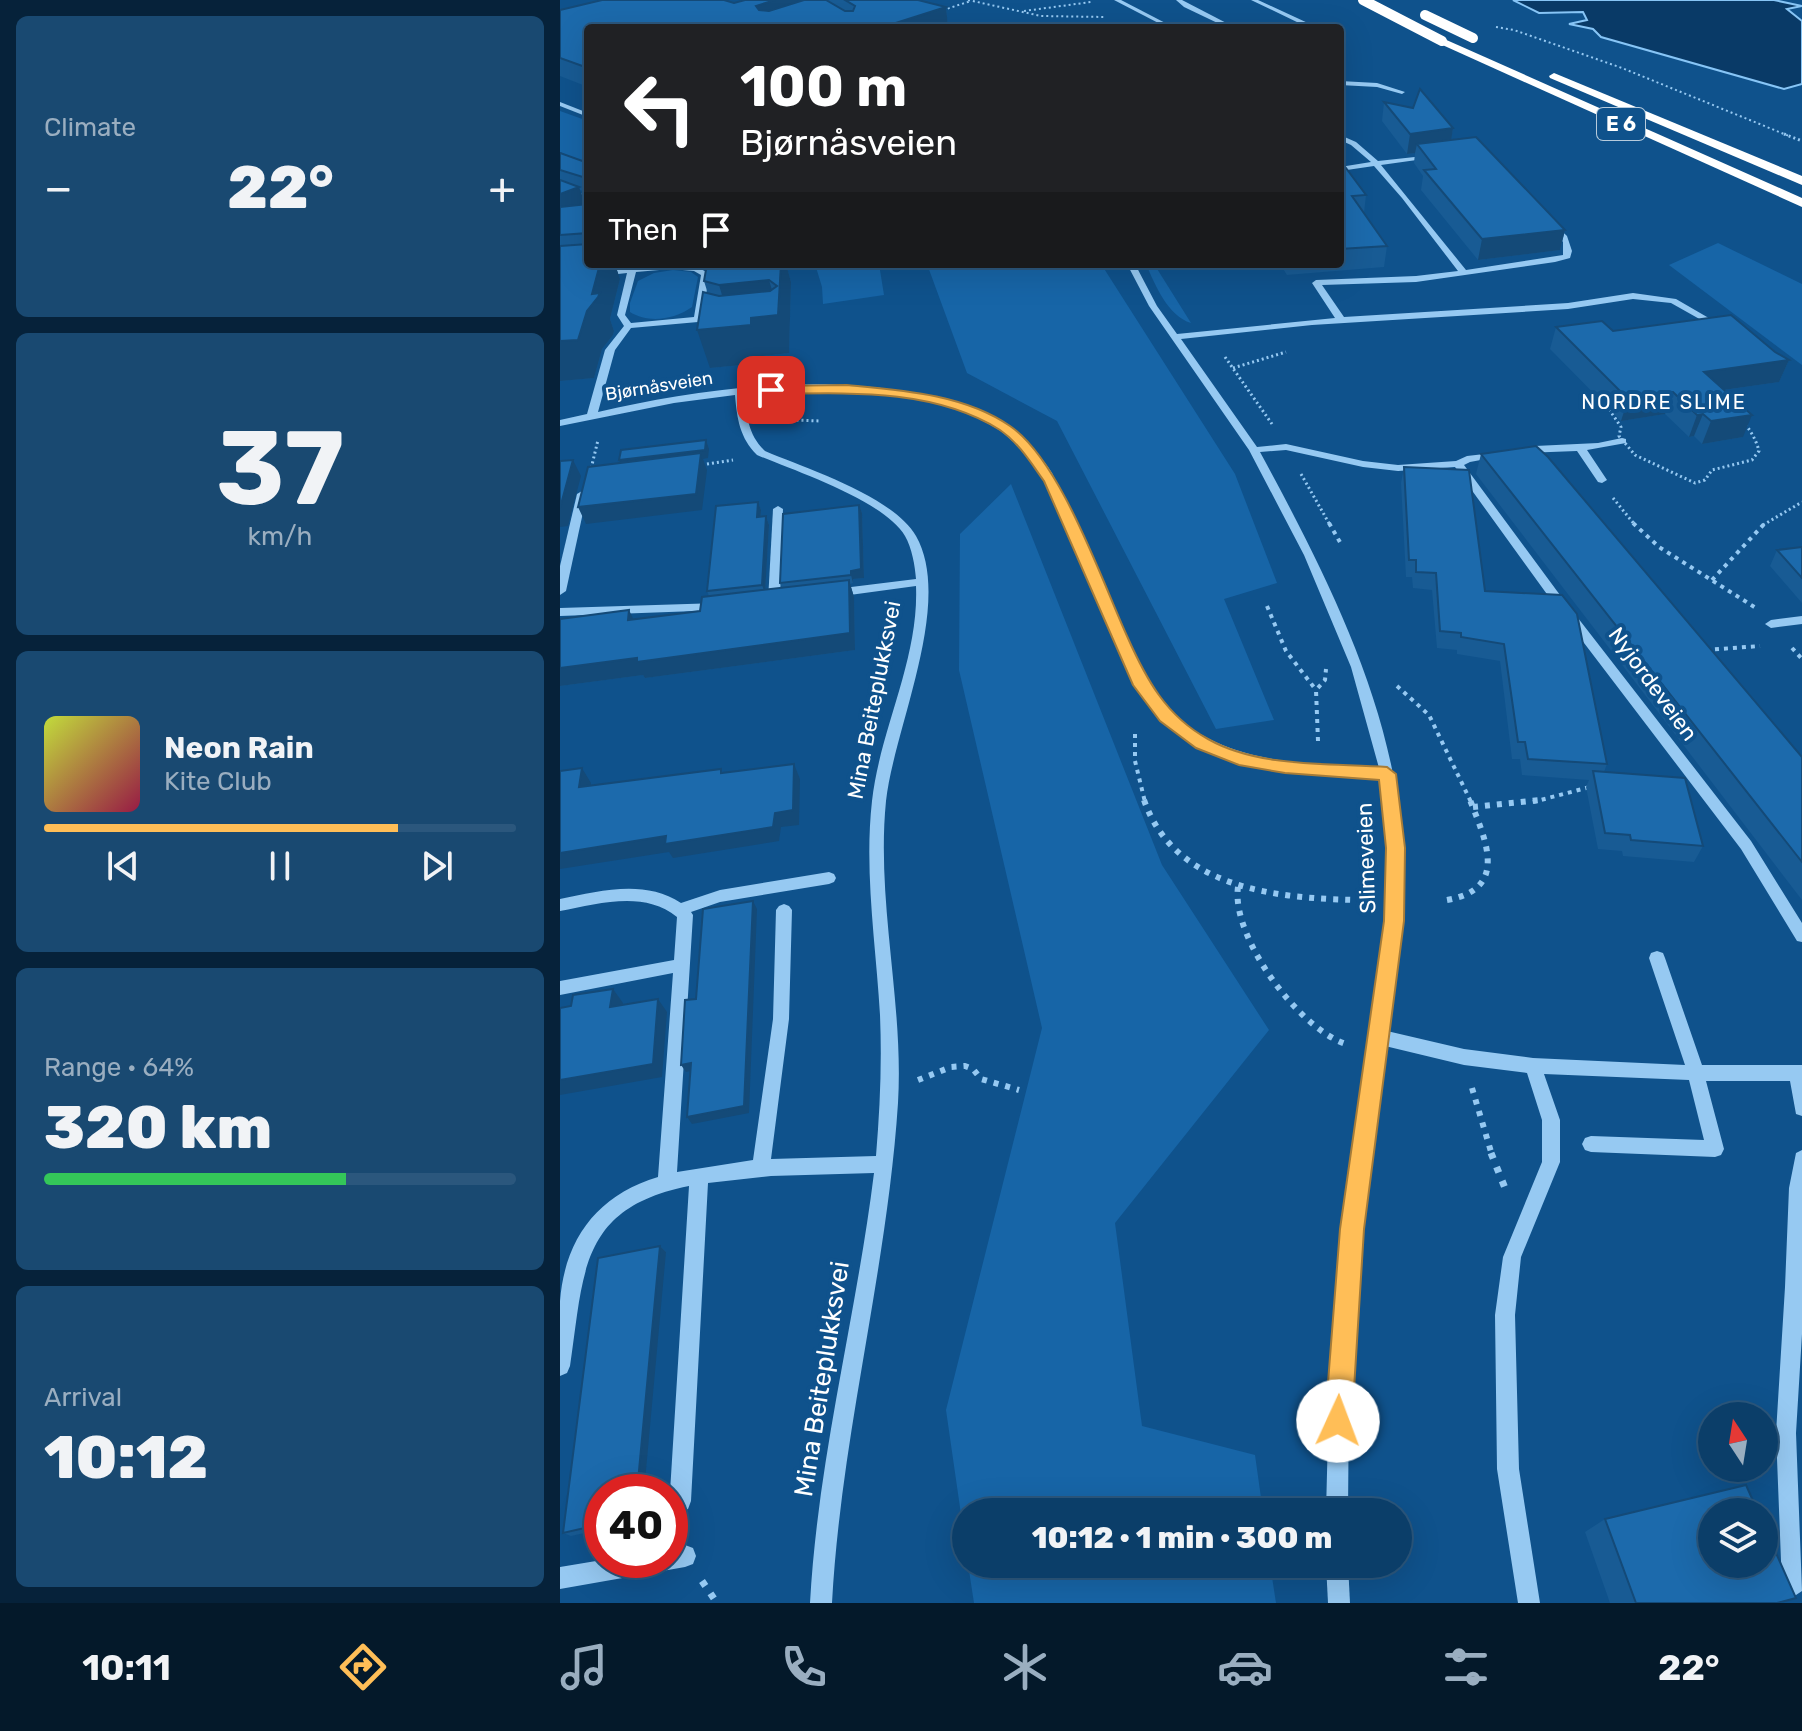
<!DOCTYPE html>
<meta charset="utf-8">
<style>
body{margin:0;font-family:Rubik,sans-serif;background:#194971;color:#f1f3f6;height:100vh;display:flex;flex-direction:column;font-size:30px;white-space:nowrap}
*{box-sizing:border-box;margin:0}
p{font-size:26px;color:#9aaec0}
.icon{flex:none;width:44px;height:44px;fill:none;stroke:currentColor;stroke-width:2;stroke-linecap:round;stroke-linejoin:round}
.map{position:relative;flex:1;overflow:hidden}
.side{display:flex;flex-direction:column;gap:16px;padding:16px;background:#06223a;width:560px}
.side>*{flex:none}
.banner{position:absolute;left:24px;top:24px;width:760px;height:244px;border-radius:8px;box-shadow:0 8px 32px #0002,0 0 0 2px #2b577d;background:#202124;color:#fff;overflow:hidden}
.needle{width:52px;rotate:348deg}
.fabs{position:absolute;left:1138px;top:1402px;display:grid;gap:16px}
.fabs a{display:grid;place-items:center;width:80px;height:80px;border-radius:50%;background:#0b3e69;box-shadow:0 8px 32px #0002,0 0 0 2px #2b577d;font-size:40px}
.speed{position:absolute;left:24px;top:1474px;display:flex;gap:16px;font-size:40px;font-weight:700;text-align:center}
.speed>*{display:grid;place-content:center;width:104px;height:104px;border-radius:50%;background:#0b3e69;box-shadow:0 8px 32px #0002,0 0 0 2px #2b577d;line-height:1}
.speed .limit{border:12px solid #d22;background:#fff;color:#111}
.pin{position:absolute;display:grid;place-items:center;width:68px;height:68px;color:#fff;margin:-34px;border-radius:16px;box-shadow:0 4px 12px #0006}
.me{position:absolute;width:88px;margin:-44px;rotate:2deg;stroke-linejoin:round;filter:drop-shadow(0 0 6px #0008)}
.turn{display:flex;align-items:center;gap:28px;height:168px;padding:0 24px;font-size:36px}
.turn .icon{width:104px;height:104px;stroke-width:2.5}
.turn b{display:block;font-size:56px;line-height:68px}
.then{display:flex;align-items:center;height:76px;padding:0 24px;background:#0003;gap:16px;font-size:30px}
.big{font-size:60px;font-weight:800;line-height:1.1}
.side .widget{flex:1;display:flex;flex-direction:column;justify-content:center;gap:12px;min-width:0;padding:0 28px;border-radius:12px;background:#194971}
.side .dial{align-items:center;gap:0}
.dial b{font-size:104px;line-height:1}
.song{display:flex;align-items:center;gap:24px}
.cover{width:96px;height:96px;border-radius:12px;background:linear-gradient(135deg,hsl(70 70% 55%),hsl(340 70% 35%))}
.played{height:8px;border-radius:4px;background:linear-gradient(90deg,#ffbe57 75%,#2b577d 75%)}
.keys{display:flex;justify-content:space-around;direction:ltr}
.heat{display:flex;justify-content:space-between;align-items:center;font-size:44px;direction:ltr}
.charge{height:12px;border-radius:6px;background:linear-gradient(90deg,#34c759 64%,#2b577d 0)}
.trip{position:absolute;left:392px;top:1498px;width:460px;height:80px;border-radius:40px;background:#0b3e69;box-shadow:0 8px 32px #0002,0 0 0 2px #2b577d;font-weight:800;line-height:80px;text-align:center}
.menu{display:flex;height:128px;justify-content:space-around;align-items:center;background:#04192a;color:#9aaec0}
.menu .icon{width:56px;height:56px}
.menu .selected{color:#ffbe57}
.menu b{font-size:36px;color:#f1f3f6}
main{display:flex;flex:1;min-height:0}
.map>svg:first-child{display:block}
.green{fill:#1765a7}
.water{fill:#093a67;stroke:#87c5f6;stroke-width:2}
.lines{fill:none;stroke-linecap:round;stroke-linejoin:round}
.path-far4{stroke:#96c9f2;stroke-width:2;stroke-dasharray:2 3;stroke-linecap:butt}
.path-far3{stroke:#96c9f2;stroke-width:3;stroke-dasharray:2 3;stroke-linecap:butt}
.path-far2{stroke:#96c9f2;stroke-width:4;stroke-dasharray:4 5;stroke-linecap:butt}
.path-far1{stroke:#96c9f2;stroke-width:6;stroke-dasharray:5 7;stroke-linecap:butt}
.path{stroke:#96c9f2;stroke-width:7;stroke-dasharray:6 9;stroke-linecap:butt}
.minor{fill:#96c9f2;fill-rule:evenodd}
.highway{fill:#fff;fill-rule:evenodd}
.highway-bridge{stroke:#fff;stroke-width:10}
.wall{fill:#185b94}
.shaded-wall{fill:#144a78}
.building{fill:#1c6aac;stroke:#144a78;stroke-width:2}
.route{fill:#ffbe57;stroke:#a67c39;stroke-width:2}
.labels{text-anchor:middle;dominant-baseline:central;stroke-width:8;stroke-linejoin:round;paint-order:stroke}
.far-street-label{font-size:18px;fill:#fff;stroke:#0f528c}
.shield{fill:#0f528c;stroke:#b7cbdc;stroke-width:2}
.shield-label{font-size:20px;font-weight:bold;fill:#fff}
.far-neighbourhood-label{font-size:20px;letter-spacing:2px;fill:#fff;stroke:#0f528c}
.street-label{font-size:22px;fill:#fff;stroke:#0f528c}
.near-street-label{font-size:26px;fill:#fff;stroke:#0f528c}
</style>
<main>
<section class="side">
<div class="widget"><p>Climate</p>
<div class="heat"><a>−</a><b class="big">22°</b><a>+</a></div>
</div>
<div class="widget dial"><b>37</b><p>km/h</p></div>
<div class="widget">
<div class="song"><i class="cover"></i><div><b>Neon Rain</b><p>Kite Club</p></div></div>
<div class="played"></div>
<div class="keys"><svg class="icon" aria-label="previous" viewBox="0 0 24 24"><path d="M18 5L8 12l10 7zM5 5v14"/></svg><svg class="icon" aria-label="pause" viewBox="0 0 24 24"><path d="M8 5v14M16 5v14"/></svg><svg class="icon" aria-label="next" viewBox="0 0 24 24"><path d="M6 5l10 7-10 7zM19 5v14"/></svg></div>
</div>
<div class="widget"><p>Range · 64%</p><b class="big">320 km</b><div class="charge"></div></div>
<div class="widget"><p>Arrival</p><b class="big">10:12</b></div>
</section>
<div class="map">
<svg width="1242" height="1603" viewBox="0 0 1242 1603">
<rect width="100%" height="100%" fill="#0f528c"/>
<g class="green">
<path d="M0,111L28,121V164L0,152Z"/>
<path d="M1158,243L1242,284V365L1109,265Z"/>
<path d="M255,264H319L324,295L263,304L262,287Z"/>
<path d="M367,264H534L543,267L675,474L717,583L664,599L714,720L656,729L497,421L407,373Z"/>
<path d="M586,264H594L631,323C608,316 595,285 586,264Z"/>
<path d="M113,270L131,272L138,277L132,307C115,319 89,324 70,312V303L78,281L94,273Z"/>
<path d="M451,484L602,865L709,1030L555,1223L582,1426L695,1455L703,1512H406V1549L386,1410L482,1028L399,670L400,534Z"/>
<path d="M408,1564H710L716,1603H414Z"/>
</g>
<path class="water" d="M953,0H1214L1242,6L1227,9L1242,21V84L1224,89L1041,37L1033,29L1009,24L1027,20L1023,12L979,13Z"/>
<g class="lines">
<g class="path-far4">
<path d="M408,0L481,16L545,17"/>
<path d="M383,10L411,1"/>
<path d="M464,11L531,2"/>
<path d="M936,27L954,30L1062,68L1229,136"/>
</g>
<g class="path-far3">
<path d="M1224,134L1242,141"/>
<path d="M665,357L712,424"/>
<path d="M673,368L726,352"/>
<path d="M1150,397C1172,407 1193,427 1199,451L1192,460L1152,470L1145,480L1135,483L1075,455L1059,436L1061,427L1049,409L1074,408L1104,399Z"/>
<path d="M223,414L234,420L261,421"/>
<path d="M147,464L173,460"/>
<path d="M30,473L38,440"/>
<path d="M741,474L770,525"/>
<path d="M1053,498L1075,525"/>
<path d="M1203,525L1242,502"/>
</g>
<g class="path-far2">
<path d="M769,523L781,544"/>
<path d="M1073,523L1099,547L1196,608"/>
<path d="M1152,580L1205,523"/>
<path d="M707,606L726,651L756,690"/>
<path d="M1232,648L1242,659"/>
<path d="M1146,650L1200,646"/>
<path d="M837,686L869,715L911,802"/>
<path d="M575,734V761L585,802"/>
<path d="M758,741L756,690L765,680L766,669"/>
<path d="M973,802L1030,787"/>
</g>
<g class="path-far1">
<path d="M584,800C615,889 716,898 796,900"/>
<path d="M913,807L980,800"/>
<path d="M678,887C671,937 739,1029 786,1044"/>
<path d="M887,900C949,889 926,841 910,800"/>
<path d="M358,1080L391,1067L405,1066L413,1069L421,1079L459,1090"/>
<path d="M912,1088L932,1155"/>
</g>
<g class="path">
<path d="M931,1153L947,1193"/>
<path d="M142,1581L157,1603"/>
</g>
<g class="minor">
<path d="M554,0H561L615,28H608Z"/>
<path d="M616,0H622L676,28H668L624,7Z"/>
<path d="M691,0H698L750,24L725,28L741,24Z"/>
<path d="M780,81L817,83L845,92L842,94L817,87L780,85Z"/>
<path d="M0,102L28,113V117L0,106Z"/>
<path d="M780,135L796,142L818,161L873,155L871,158L821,165L906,270L1003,255V242L986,222L990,220L1007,236L1012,251L1010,258L995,262L856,282L762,285L784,317L1008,303L1073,293L1116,299L1166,328L1159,330L1111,303L1073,299L1008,309L752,325L621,339L697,447L726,444L803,461L838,465L896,461L907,456L942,452V456L910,462L904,465L997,591L1191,841L1242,923V942L1237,941L1181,849L989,597L895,467L838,471L803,467L726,450L700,452C765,572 837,711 842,850C844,911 835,971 827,1031L904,1049L973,1058L1125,1065L1089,958L1091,953L1097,951L1103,953L1105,958L1142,1065H1242V1116L1236,1114L1230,1081H1146L1164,1149L1161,1155L1155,1157L1031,1152L1025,1150L1022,1144L1025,1138L1031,1136L1144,1140L1129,1080L984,1074L1000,1120V1162L961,1257L955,1315L959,1469L980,1603H958L937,1469L935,1315L943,1257L982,1162V1120L967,1073L904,1065L825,1046L801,1229L789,1395L788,1512H766L769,1395L783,1229L826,921L828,848L821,779L723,771L691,765L656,754L628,739L601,718L575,685L481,473L477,466C464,454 451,437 436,428C363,384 266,390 184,394C187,416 188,435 205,451C247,469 333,496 356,536C394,603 334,728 326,801C316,902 344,1003 338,1103C327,1271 281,1435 272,1603H250C258,1457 296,1318 314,1173L211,1176L148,1183L131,1501L128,1509L120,1512L112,1509L110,1492L129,1186C19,1208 24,1273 10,1366L7,1373L0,1376C0,1351 0,1325 0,1301C5,1238 38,1195 98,1177L113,973L0,995V981L114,960L117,917C83,890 39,904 0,911V899C40,891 84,879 121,903L160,890L269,872L274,874L276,878L274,882L269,884L160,902L131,912L133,915L117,1172L193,1160L213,1019L216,910L219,906L224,904L229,906L232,910L229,1019L211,1159L316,1156C320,1108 322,1063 320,1015C316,945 304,872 312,801C320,729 359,660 356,586L275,597L269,593L275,589L356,579C355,566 352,548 345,536C325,501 235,471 197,455C180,438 177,419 175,395L114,403L0,426V420L27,414L45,350L64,326L57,315L67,273L40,276L36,274L40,272C71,268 124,254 149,274L143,318L159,324L155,327L138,322L71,328L55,350L38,412C150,386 309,365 417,413C426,417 437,420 445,425C462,436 481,456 492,473L586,683C594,692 602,703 610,711C666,765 746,764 819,768L791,667L744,555L689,450L589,306L567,264H575L597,306L617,334L775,318L752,283L756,280L856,276L898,271L842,198L814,166L780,171V167L811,162L791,145L780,140ZM111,269L134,271L141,275L134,317L71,323L65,315L76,272Z"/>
<path d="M0,186L28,196V201L0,191Z"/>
<path d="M1062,438L1066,439V443L1027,450L1047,480L1042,483L1038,482L1017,451L962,453L957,450L975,446L1038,443Z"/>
<path d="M22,491L27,494L6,591L0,595V566L17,494Z"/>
<path d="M218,506L223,509L220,601L214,605L208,601L213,509Z"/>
<path d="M159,603L163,604V610L0,616V608Z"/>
<path d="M1242,616V624L1211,628L1205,624L1211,620Z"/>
<path d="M1242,1150V1334L1236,1433L1242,1591L1233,1597L1225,1594L1222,1586L1216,1433L1225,1287L1229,1188L1236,1153Z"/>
<path d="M125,1545L133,1548L136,1556L133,1564L125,1567L0,1589V1567L42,1560H110V1548Z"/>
<path d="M766,1564H788L790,1603H768Z"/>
</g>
<g class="highway">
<path d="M882,38L1242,198V207L878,43Z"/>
<path d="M994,73L1242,176V185L990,78L989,76Z"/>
</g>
<g class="highway-bridge">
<path d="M803,0L882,41"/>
<path d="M865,15L913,38"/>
</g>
</g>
<g class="wall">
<path d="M185,0H358L386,7L388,27L385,28H28V87L0,76V10L174,3Z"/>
<path d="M824,102L893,128L891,140L1005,230L1000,250L918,260L861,190L863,176L854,163L855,153L847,154L822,121Z"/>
<path d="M0,153L28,163V193L20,190L25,203L19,205L28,204V264H64L63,267L56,268L60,279L50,319L54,331L53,335L42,349L34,378L0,381Z"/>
<path d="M780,160L806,195L804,213L827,246L824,267L727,275L720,264H780Z"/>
<path d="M147,264H226L231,282L229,353L202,356V363L150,368L148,294L144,281Z"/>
<path d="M996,327L1053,331L1215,352L1229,360L1219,382L1164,390L1183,437L1142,444L1134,436L1129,437L1105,414L1061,421L990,349Z"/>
<path d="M921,454L1242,757V900L916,474Z"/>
<path d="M844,467L925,591L1047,764L1044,772L1143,846L1134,862L1063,856L1062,851L1038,849L1026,787L1029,780L962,775L960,759H952L940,661L897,654V650L877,648L872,590L853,588L852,577H846L841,483Z"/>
<path d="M198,502L201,510V517L206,516L209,525L205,590L222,588L220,583L299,505L302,513L304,578L293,579V583L290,584L294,597L295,650L85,678L83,675L0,686V619H74L140,611L149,596L147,591Z"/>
<path d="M1242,547V603L1210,566L1217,550Z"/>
<path d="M100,1246L106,1252L42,1492V1529L11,1536L3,1533Z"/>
<path d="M1045,1519L1236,1598L1220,1603H1050L1025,1532Z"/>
</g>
<g class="shaded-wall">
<path d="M215,0H247L201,26L196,6Z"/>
<path d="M386,7L388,27L385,28H320Z"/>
<path d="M893,128L890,148L857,144L855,153L847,154L850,134Z"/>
<path d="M19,187L25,203L0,212V194Z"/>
<path d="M1005,230L1000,250L918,260L922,239Z"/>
<path d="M40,264H55L60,279L50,319L54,331L53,335L42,349L34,378L0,381V341Z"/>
<path d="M221,264H226L231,282L229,353L202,356V363L150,368L137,330L170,322L159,285L209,280L219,313Z"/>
<path d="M1229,360L1219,382L1135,394L1144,372Z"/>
<path d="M1113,392L1105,414L1061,421L1068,399Z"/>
<path d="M1143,414L1134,436L1129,437L1137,415Z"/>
<path d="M1192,415L1183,437L1142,444L1151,421Z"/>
<path d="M146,440L149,449L148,458L143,459L147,470L142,510L26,524L18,507L62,468L59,460Z"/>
<path d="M13,460L21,476L8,526L0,527V508Z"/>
<path d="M198,502L201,510L200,526L197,517Z"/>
<path d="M299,505L302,513L304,578L293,579V583L291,575Z"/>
<path d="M206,516L209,525L205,593L202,585Z"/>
<path d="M289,580L294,597L295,650L85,678L83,675L0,686V668Z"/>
<path d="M69,610L77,627L68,620Z"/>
<path d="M234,764L240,779L239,825L221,827L219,841L113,858L109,852L0,869V853L215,813Z"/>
<path d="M22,768L31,783L28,802L19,787Z"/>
<path d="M193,901L197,909L189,1113L132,1124L127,1117Z"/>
<path d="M53,989L63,1003L60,1021L50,1007Z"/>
<path d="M98,999L107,1012L102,1077L0,1095V1080Z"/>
<path d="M131,1063L136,1070L126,1072L121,1065Z"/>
<path d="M100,1246L106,1252L84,1492H77Z"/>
</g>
<g class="building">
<path d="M42,0H164L174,3L185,0H215L196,6L199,10L209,11L244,0H266L285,11H293L295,6L285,0H358L386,7L320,28H28V68L0,58V10Z"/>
<path d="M860,89L893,128L850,134L824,102L853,108Z"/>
<path d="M916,137L1005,230L922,239L864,170L876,169L857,144Z"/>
<path d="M0,153L28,163V183L25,185L23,177L0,170Z"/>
<path d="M780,160L806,195L792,196L827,246L780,249Z"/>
<path d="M0,180L19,187L0,194Z"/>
<path d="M28,204V233L0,235V207Z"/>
<path d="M28,244V264H40L32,294L40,293L38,297L27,311L18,340L0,341V246Z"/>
<path d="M147,264H221L218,315L191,318V325L137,330L143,292L159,296L210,291L217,286L209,280L159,285L144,281Z"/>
<path d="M1171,315L1215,352L1229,360L1144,372L1192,415L1151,421L1143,414L1137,415L1113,392L1068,399L996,327L1042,321L1053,331Z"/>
<path d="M146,440L145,450L59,460L61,450Z"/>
<path d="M976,446L988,457L1242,757V862L921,454Z"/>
<path d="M141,453L136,494L18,507L28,467Z"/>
<path d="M13,460L0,508V461Z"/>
<path d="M844,467L909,470L925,591L1002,595L1017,614L1047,764L968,759L965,742H958L944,644L901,637V633L880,631L876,573L856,572V560H849Z"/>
<path d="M198,502L197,517L206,516L202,585L147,591L156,506Z"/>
<path d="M299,505L301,569L291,571V575L220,583L223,514Z"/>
<path d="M1242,547V578L1217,550Z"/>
<path d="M289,580L290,633L77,662V658L0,668V619L69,610L68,620L140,611L142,597Z"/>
<path d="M234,764L233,810L215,813L213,827L105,844L106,836L0,853V771L22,768L19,787L161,769V773Z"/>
<path d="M1033,771L1125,778L1143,846L1071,840L1070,835L1045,833Z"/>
<path d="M193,901L184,1106L127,1117L131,1063L121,1065L125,1000L136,999L143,909Z"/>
<path d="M53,989L50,1007L98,999L93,1064L0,1080V1008L11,1006L13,995Z"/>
<path d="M100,1246L77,1492H42V1524L3,1533L38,1258Z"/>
<path d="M1186,1485L1198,1512H1152V1564H1204V1526L1236,1598L1217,1603H1076L1045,1519Z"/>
</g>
<path class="route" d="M287,385C340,390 404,394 450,426C501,461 541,579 567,636C586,679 606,716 648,739C699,768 771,763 827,767L836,774L845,848L844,921L804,1229L792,1421L788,1431L778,1434L769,1431L765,1421L780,1229L824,921L826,848L819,780L725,773L679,765L636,748L600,721L573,685L484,481C471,463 459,443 440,430C373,388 286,393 211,394L205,390L211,386Z"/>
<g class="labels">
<g class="far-street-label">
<text transform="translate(99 386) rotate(-9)">Bjørnåsveien</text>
</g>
<rect class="shield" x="1037" y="108" width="48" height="32" rx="6"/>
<g class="shield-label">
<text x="1061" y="124">E 6</text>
</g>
<g class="far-neighbourhood-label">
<text x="1104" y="402">NORDRE SLIME</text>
</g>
<g class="street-label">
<text transform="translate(1093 684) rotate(54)">Nyjordeveien</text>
<text transform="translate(314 700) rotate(-79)">Mina Beiteplukksvei</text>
<text transform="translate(806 858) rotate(-92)">Slimeveien</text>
</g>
<g class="near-street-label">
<text transform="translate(262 1379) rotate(-81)">Mina Beiteplukksvei</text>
</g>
</g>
</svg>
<div class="fabs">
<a><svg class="needle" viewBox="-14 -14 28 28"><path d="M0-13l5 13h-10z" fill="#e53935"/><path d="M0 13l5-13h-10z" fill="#9aaec0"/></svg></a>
<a><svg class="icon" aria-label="layers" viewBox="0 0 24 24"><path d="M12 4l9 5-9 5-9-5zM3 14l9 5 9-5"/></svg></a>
</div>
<div class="speed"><div class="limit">40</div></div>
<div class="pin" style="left:211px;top:390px;background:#d93025"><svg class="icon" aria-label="arrive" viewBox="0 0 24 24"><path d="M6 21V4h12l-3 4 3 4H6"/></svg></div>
<svg class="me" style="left:778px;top:1421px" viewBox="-20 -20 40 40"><circle r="19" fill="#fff"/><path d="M0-13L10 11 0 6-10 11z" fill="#ffbe57"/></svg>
<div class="trip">10:12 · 1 min · 300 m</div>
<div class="banner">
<div class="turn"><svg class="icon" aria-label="left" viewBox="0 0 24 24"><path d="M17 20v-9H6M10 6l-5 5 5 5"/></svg><div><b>100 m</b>Bjørnåsveien</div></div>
<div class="then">Then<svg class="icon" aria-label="arrive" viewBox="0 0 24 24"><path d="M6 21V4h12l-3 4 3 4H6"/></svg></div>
</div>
</div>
</main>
<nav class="menu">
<b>10:11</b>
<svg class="icon selected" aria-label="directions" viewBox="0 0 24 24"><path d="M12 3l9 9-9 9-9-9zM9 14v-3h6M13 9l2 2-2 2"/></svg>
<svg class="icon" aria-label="music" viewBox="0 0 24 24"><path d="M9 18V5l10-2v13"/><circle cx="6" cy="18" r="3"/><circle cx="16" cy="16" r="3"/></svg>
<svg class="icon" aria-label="phone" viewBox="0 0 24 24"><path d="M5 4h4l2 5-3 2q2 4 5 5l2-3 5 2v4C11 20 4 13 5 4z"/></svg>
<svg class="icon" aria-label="climate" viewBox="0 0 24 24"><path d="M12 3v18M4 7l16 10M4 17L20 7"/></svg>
<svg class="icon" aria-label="car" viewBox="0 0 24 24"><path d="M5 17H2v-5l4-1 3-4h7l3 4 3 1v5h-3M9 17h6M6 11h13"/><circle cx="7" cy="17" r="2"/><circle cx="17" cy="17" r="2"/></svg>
<svg class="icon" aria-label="filters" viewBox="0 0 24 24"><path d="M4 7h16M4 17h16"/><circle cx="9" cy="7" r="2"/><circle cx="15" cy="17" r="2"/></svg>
<b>22°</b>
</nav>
